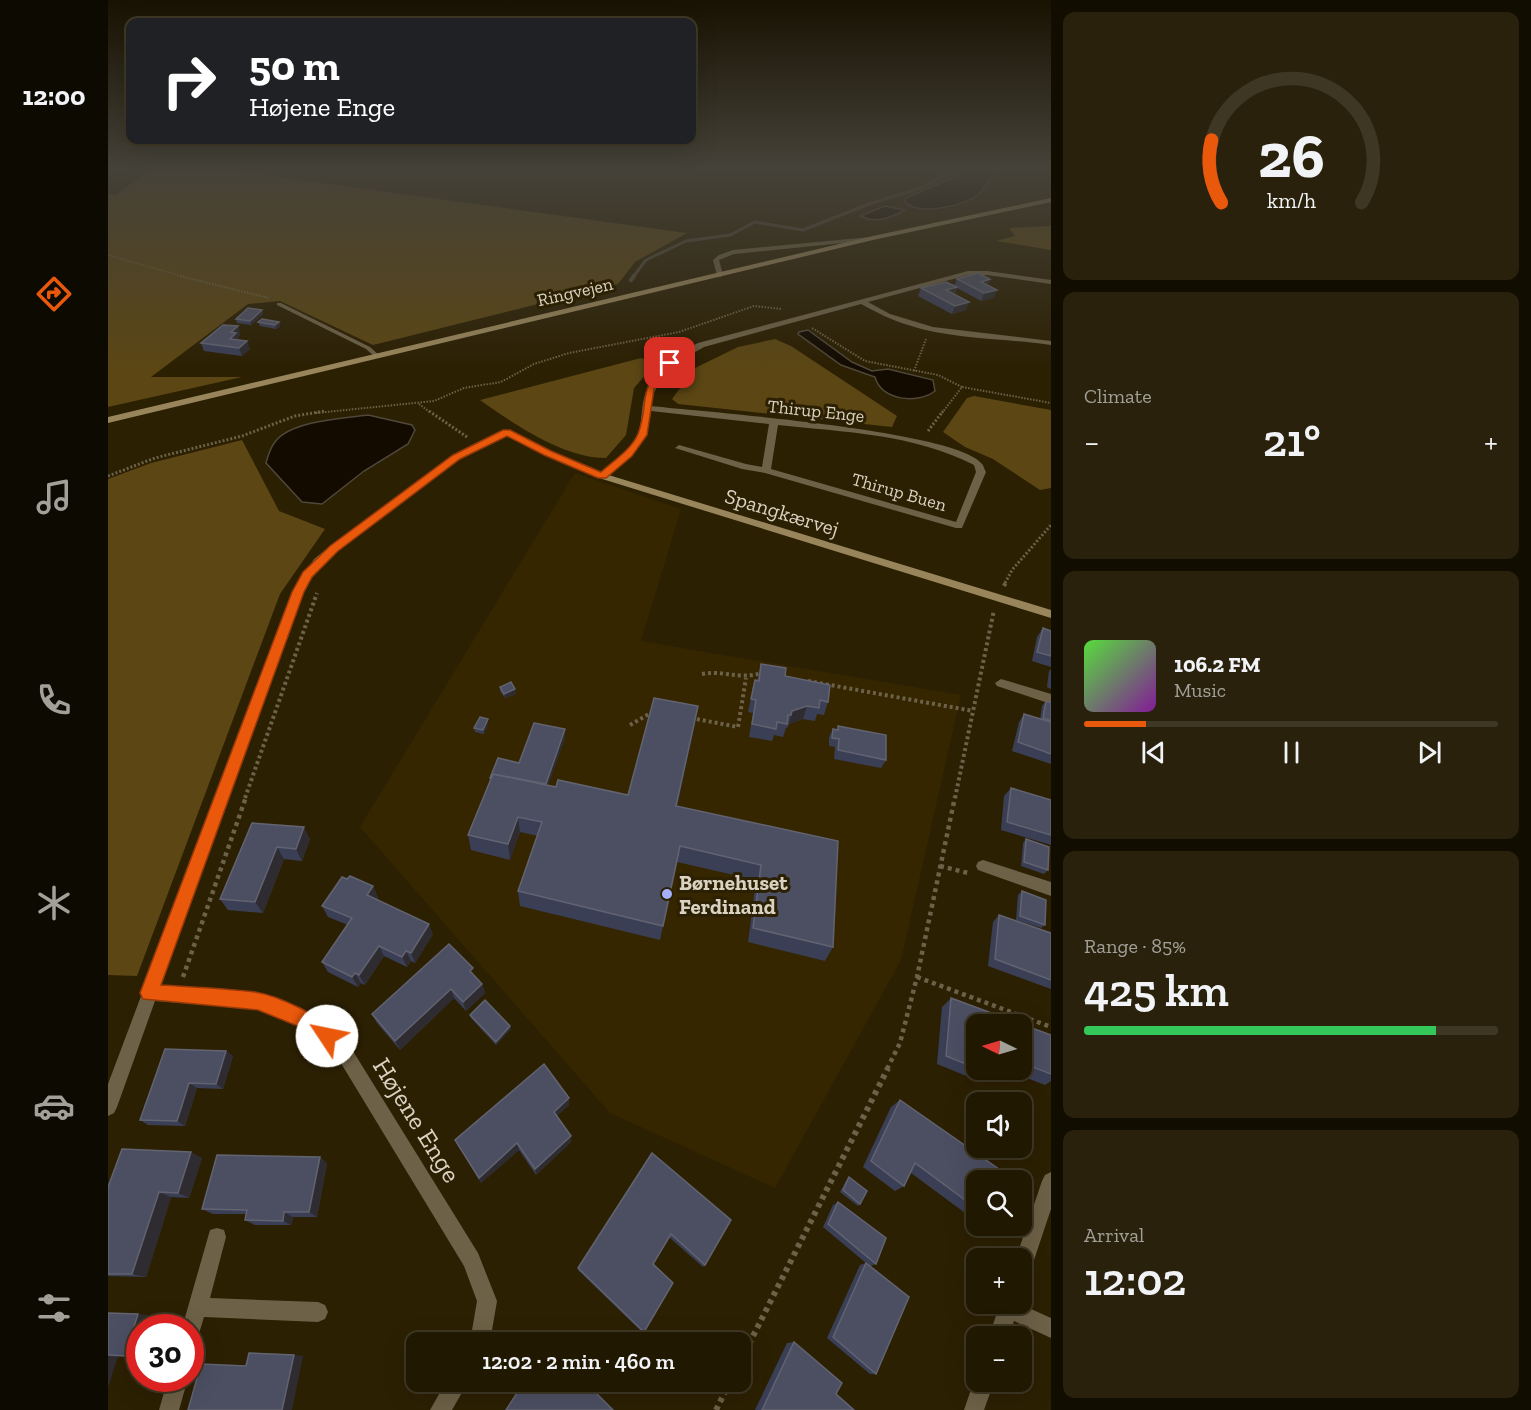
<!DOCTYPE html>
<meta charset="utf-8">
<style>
body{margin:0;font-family:"Zilla Slab",serif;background:#29210c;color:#f1f3f6;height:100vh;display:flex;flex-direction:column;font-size:22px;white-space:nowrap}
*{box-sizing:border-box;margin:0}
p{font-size:20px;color:#a2a099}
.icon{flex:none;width:33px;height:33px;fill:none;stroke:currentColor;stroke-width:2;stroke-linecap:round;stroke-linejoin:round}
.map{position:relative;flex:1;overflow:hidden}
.panel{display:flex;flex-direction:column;gap:12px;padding:12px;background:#120d01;width:480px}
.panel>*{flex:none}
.banner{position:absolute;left:18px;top:18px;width:570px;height:126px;border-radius:12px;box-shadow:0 6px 24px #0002,0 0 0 2px #3e3724;background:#202124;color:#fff;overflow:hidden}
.needle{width:39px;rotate:275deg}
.fabs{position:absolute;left:858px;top:1014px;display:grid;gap:12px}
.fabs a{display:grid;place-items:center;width:66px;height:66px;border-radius:12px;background:#211802;box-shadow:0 6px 24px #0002,0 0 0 2px #3e3724;font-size:30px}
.speed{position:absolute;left:18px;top:1314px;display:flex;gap:12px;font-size:30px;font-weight:700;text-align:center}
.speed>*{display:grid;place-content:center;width:78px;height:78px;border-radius:50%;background:#211802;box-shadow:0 6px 24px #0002,0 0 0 2px #3e3724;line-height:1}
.speed .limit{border:9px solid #d22;background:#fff;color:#111}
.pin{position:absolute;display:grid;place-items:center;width:51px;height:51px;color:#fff;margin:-26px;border-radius:12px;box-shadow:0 3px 9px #0006}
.me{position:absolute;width:66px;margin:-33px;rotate:304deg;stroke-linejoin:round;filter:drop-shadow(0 0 4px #0008)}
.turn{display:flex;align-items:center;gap:21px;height:126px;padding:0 24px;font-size:27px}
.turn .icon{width:78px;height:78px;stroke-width:2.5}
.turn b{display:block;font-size:42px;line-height:51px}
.big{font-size:45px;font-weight:600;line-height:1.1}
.panel .card{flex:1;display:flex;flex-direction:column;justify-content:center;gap:9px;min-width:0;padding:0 21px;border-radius:12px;background:#29210c}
.panel .dial{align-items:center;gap:0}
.dial svg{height:156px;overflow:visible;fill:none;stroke:#3e3724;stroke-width:7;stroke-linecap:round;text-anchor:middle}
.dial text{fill:#f1f3f6;stroke:none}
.song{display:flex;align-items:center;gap:18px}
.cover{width:72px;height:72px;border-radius:9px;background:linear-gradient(135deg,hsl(110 70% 55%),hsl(290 70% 35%))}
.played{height:6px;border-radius:3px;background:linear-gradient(90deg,#ea580c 15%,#3e3724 15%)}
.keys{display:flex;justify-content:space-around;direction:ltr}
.heat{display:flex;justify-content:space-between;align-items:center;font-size:33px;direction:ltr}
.charge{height:9px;border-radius:4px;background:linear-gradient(90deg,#34c759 85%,#3e3724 0)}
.trip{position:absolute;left:298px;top:1332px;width:345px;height:60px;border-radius:12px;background:#211802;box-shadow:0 6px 24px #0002,0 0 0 2px #3e3724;font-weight:600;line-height:60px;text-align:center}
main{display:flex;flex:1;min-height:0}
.menu{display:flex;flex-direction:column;width:108px;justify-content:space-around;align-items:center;background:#0d0a01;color:#a2a099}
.menu .icon{width:42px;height:42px}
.menu .active{color:#ea580c}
.menu b{font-size:27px;color:#f1f3f6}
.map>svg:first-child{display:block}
.built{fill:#352600}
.green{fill:#5b4614}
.water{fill:#130b00;stroke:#4f473a;stroke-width:1.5}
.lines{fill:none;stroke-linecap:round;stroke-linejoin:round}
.stream-far1{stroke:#4f473a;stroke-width:3}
.stream{stroke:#4f473a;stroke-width:4.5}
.path-far5{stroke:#6c6149;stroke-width:1.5;stroke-dasharray:1.5 1.5;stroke-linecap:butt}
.path-far4{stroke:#6c6149;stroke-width:2;stroke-dasharray:1.5 1.5;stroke-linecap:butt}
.path-far3{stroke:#6c6149;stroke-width:3;stroke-dasharray:2 2;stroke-linecap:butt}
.path-far2{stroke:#6c6149;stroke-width:4;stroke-dasharray:3 3;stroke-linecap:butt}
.path-far1{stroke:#6c6149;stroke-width:4.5;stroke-dasharray:4 4;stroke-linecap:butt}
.path{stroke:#6c6149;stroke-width:6;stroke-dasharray:4.5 4.5;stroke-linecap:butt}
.lane{fill:#6d6147;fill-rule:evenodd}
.street{fill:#6d6147;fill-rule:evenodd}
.secondary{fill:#98855b;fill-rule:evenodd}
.wall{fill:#3b3f56}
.shaded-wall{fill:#2e2c30}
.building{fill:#4c4f62;stroke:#626371;stroke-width:1.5}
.route{fill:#ea580c;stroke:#983908;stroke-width:1.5}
.poi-dot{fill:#a5b1fc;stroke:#2c2003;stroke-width:2}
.labels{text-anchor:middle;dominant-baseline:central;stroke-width:6;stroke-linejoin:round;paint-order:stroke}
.far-street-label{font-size:18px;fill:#dad2c2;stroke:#2c2003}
.street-label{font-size:21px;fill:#dad2c2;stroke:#2c2003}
.poi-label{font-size:21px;font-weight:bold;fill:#dad2c2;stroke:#2c2003;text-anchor:start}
.near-street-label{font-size:26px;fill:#dad2c2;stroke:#2c2003}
</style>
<main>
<nav class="menu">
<b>12:00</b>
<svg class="icon active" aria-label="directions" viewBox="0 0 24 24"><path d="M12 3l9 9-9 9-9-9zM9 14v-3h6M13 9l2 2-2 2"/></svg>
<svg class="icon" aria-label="music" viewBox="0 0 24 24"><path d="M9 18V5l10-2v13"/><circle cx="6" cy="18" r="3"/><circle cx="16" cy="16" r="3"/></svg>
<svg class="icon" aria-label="phone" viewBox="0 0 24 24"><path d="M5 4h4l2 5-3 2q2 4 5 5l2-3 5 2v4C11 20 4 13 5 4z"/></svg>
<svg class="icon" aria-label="climate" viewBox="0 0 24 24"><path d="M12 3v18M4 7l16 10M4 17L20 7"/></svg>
<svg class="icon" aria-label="car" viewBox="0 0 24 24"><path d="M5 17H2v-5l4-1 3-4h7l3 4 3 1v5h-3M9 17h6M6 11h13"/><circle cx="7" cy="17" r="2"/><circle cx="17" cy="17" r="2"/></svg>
<svg class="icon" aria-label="filters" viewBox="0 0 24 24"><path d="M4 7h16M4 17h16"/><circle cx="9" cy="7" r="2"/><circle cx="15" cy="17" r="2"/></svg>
</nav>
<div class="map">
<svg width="943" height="1410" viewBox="0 0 943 1410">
<rect width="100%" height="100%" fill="#2c2003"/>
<path class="built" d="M467,473L573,509L533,641L853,695L793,960L667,1188L502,1113L252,827Z"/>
<g class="green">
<path d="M43,169H112L579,233L527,262L510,284L265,345L172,301L140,304L43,377H134L0,407V196L8,195Z"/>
<path d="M943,226V250L888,241L907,236L901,228Z"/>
<path d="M667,339L683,346L789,416L784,427L570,404L564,399L587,368L630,347Z"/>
<path d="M533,358L548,363L526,388L518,435L498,458C455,458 406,424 372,400Z"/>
<path d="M866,396L943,410V488L932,490L885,459L857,447L835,432L859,398Z"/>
<path d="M134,440L171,511L217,529L172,594L29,976L0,975V479L43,463Z"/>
</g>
<g class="water">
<path d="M865,169H887C882,177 878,186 872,193C859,206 811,216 797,202L798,198Z"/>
<path d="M777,206L797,210C782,218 768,224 752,216Z"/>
<path d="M700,330L744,362L764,371L780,369L825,380L827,391C810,404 773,401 767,377L733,365L690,334L691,332Z"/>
<path d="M260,415L304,425L307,430L300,444L256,471L214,504L194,502L158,463C160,456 162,448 167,442C182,421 236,418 260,415Z"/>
</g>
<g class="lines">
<g class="stream-far1">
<path d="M0,195H3"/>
<path d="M525,277L538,260L578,241L622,235L647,222L695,230L761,204L813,188L848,169"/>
</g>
<path class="stream" d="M523,280L526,276"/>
<path class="path-far5" d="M0,255L77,277"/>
<g class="path-far4">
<path d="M72,276L161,298"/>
<path d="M704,328L757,361L830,375L854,387"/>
<path d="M806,371L818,339"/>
<path d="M311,404L323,413"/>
<path d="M208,413L326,401L356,388L393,382L426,364L461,353L571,332L646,306L674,309"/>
<path d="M834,413L854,387L943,403"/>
</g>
<g class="path-far3">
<path d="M321,411L359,437"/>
<path d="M820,431L835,411"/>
<path d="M0,476L47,458L134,436L187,416L217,411"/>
<path d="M897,583L904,570L943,525"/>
</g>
<g class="path-far2">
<path d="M896,586L898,582"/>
<path d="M594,674C616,670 631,680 654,673"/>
<path d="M700,681L865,711"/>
<path d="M583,718L630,727L638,678"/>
<path d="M522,725L546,711"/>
<path d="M137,798L209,593"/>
<path d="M847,798L886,610"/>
</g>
<g class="path-far1">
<path d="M832,866L860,873"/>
<path d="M75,977L138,797"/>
<path d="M809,977L943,1027"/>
<path d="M779,1069L792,1043L809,977L847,797"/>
</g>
<g class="path">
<path d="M633,1360L780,1068"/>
<path d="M608,1410L622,1382"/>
</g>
<g class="lane">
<path d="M762,237L764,240L626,254L611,260L615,275L612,277L609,275L605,260L611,255L625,250Z"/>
<path d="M169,303H173L262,347L272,356L267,357L258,349L169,305Z"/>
</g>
<g class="street">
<path d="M860,271H879L943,280V284L879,275H860L760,302L782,314L825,327L943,341V345C896,338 846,340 800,325C783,320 768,312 753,304L596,347L568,363L554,376L546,393L543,406C596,412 849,430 874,464C875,464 877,471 878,472L854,528H848L657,473L634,469L567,448L571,445L638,464L654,467L661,424L543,411C540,445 521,458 497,478H491L436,455L399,435L351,459L230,550L214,563L195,592L52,986L150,993L209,1017L240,1043L370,1253L389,1301L382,1342H362L369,1301L356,1266L228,1055L197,1029L150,1009L47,1001L9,1107L6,1113L0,1116V1084L185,592L206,559L222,546L345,455L396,430H402L442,451L493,472C506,461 521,451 529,435C534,425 533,414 535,403C541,373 564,356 590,343ZM670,425C736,432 806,434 866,465L868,472L848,522L663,469Z"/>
<path d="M893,679L943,694V704L889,686L887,683Z"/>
<path d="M875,860L943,882V896L870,870L868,866L870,862Z"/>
<path d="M943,1172V1209L921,1275L914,1278V1258H908L934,1181L937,1175Z"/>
<path d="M109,1228L116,1230L118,1237L102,1298L210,1302L217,1305L220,1312L217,1319L210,1322L96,1317L89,1340L82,1343V1328H74L102,1230Z"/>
<path d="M892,1304H912L943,1318V1338L906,1321L901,1336H881Z"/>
<path d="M868,1375V1382H886L876,1410H856Z"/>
<path d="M60,1378H80L71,1410H51Z"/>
<path d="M338,1382H360L344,1410H322Z"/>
</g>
<g class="secondary">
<path d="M943,198V202L765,240L0,423V417L765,236Z"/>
<path d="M494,473L943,610V618L491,478V474Z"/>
</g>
</g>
<g class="wall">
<path d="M849,279H882L880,285L886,298L873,301L849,288L847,294L858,310L844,314L810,296L813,288L846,286Z"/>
<path d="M155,314L143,325L129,323L128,319Z"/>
<path d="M150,322H171L172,326L168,329L152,326Z"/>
<path d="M130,326L132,335L130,337L131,340L142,349L134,356L96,351L93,343Z"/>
<path d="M935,628L943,631V667L924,661L929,637Z"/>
<path d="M653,664L677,676L720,702L716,715L709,714L707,721L695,719L681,724L679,728H678L675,737L666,735L664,741L641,737L645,713L640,712L647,680L649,681Z"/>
<path d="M943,669V689L939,687L941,671Z"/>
<path d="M392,687L408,694L397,698L392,691Z"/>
<path d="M938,701L943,703V764L904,751L911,722L916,714L932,719L934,706Z"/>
<path d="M380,723L376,734L367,732L366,728Z"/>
<path d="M587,723L569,806L730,841L725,947L717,961L640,942L648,880L569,862L552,940L412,906L410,891L430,836L412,832L402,860L363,850L360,835L382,780V778L457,738L440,785L520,795Z"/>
<path d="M730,726L778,760L773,768L726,759L727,747L721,746V737L725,729H729Z"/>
<path d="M903,788L943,800V845L893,830L896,796Z"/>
<path d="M144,823L202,839L194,861L176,859L155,913L120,910L112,899Z"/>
<path d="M918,839L940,870L936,874L913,866L915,843Z"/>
<path d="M239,879L265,886L270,898L269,899L325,934L307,963L303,961L299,967L276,956L257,985L253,983L250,987L220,972L214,962L240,925L220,917L214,906Z"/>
<path d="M914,891L937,925L933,928L908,920L910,895Z"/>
<path d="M891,915L943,933V989L880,966L885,922Z"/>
<path d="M367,976L374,984L377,993L358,1011L346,998L292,1050L269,1023L264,1014Z"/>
<path d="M843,998L943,1035V1081L937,1085L898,1070H914V1024H868V1070H872L861,1077L829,1064L834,1007Z"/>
<path d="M362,1015L403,1029L388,1045L363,1018Z"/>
<path d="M118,1051L125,1056L115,1089L89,1088L77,1126L40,1125L32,1120Z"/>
<path d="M792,1100L868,1180V1221L803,1173L796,1186L787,1191L755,1167L783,1107Z"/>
<path d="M461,1105L449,1116L463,1136V1142L428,1175L411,1150L373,1183L347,1140Z"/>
<path d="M544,1153L597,1265L595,1267L561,1237L545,1264L536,1332L535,1333L470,1270V1268Z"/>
<path d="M94,1158L81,1198L63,1197L38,1277L0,1276V1187Z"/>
<path d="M219,1163L209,1217H185L183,1225H147L137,1220L138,1214H105L94,1209Z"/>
<path d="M741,1177L752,1204L750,1206L732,1192L739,1179Z"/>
<path d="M730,1202L768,1264L762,1266L768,1374H762L719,1338L752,1265L758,1263L715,1227L725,1205Z"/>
<path d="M686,1342L728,1394L746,1410H647L679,1343Z"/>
</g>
<g class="shaded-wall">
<path d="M882,279L879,287L873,282Z"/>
<path d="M849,287L846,295L838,290Z"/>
<path d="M889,290L886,298L873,301L876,293Z"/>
<path d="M861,302L858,310L844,314L847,306Z"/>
<path d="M154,310L155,314L143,325L142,321Z"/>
<path d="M171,322L172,326L168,329L167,325Z"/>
<path d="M130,326L132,335L130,337L131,341L122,339L123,332Z"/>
<path d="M139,341L142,349L134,356L131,348Z"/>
<path d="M407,689L408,694L397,698L396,694Z"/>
<path d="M590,706L587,723L566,822L568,806Z"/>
<path d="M699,706L695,719L681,724L684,711Z"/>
<path d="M380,719V723L376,734L375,730Z"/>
<path d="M457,729V738L438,792V784Z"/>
<path d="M410,817L412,832L402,860L400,844Z"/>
<path d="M196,827L202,839L194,861L188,849Z"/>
<path d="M169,847L176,859L155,913L147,902Z"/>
<path d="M265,886L270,898L264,906L259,895Z"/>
<path d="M321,924L325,934L307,963L303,953Z"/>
<path d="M271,946L276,956L257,985L251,975Z"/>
<path d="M298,951L303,961L299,967L294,957Z"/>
<path d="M247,973L253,983L250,987L244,977Z"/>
<path d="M374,984L377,993L358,1011L355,1002Z"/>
<path d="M343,989L346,998L292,1050L287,1041Z"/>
<path d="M402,1026L403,1029L388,1045V1042Z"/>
<path d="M118,1051L125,1056L115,1089L108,1084Z"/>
<path d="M81,1083L89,1088L77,1126L69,1121Z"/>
<path d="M461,1098V1105L446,1119V1112Z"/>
<path d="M463,1136V1142L428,1175L427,1169Z"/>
<path d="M409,1143L411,1150L373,1183L371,1178Z"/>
<path d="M83,1152L94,1158L81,1198L70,1193Z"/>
<path d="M212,1157L219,1163L209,1217L201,1212Z"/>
<path d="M51,1192L63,1197L38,1277L24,1274Z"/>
<path d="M176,1212L185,1217L183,1225L175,1221Z"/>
<path d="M30,1314L44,1316L40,1328H32V1356H17Z"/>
<path d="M0,1355L10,1356L0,1388Z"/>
<path d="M186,1355L195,1356L184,1410H174Z"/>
</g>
<g class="building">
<path d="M870,273L882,279L873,282L889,290L876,293L849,279Z"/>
<path d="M838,282L849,287L838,290L861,302L847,306L813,288Z"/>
<path d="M140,308L154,310L142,321L128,319Z"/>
<path d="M154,319L171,322L167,325L150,322Z"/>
<path d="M115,325L130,326L123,332L128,333L122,339L139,341L131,348L93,343Z"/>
<path d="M935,628L943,631V656L929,652Z"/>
<path d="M653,664L678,668L677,676L722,685L720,702L712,700L711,708L699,706L684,711L683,715H680L679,724L669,722L668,729L644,724L648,700L643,699L647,680L651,681Z"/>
<path d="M403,682L407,689L396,694L392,687Z"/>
<path d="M546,698L590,706L568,806L730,841L725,947L645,928L653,865L572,846L555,926L410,891L434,822L410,817L400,844L360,835L385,774L448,787L450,780L520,795Z"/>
<path d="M938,701L943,703V721L935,718Z"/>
<path d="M916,714L943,722V754L910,742Z"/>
<path d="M372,717L380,719L375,730L366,728Z"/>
<path d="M426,723L457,729L438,784L385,774L383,778H382L390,758L411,763Z"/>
<path d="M730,726L778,735V760L730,750L731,739L724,738L725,729L730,730Z"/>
<path d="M903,788L943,800V835L899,822Z"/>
<path d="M144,823L196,827L188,849L169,847L147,902L112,899Z"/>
<path d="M918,839L941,847L940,870L916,862Z"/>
<path d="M242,876L265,886L259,895L321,924L303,953L298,951L294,957L271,946L251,975L247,973L244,977L214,962L244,918L214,906L234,877L239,879Z"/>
<path d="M914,891L938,900L937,925L912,916Z"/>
<path d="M891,915L943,933V980L887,959Z"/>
<path d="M341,944L365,968L362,971L374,984L355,1002L343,989L287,1041L264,1014Z"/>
<path d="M843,998L943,1035V1074L914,1063V1024H868V1068L838,1056Z"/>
<path d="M377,1000L402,1026L388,1042L362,1015Z"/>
<path d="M57,1049L118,1051L108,1084L81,1083L69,1121L32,1120Z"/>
<path d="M436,1064L461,1098L446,1112L463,1136L427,1169L409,1143L371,1178L347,1140Z"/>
<path d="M792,1100L905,1179V1180H868V1208L807,1163L796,1186L763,1161Z"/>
<path d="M14,1149L83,1152L70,1193L51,1192L24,1274H0V1187Z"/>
<path d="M544,1153L623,1220L597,1265L563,1234L545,1264L565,1283L536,1332L470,1268Z"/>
<path d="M109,1155L212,1157L201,1212H176L175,1221L137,1220L139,1210L94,1209Z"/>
<path d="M741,1177L759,1191L752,1204L735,1190Z"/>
<path d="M730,1202L778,1238L768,1264L720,1224Z"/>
<path d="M758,1263L801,1297L768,1374L725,1337Z"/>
<path d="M0,1313L30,1314L17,1356L0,1355Z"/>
<path d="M686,1342L734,1383L728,1394L746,1410H654Z"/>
<path d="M141,1353L186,1355L174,1410H80L93,1364L138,1366Z"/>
<path d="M416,1382H477L505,1410H398Z"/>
</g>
<linearGradient id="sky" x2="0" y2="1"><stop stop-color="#181202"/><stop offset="0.46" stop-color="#454239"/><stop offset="1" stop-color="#454239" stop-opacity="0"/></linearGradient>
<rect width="943" height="367" fill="url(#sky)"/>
<path class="route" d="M559,361L567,363L554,375L546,389L539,435L524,456L498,478H490L436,455L399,436L352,459L230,551L204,577L196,592L53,985C84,987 116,988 147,992C167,995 220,1017 228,1036L225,1042L219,1045L197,1029L150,1010L35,999L32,993L184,592L195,572L222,546L345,455L395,430H402L443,451L493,472C505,461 523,450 530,434C542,402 528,390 559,361Z"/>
<circle class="poi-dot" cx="559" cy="894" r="6"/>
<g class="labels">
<g class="far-street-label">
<text transform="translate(467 292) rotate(-13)">Ringvejen</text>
<text transform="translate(708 411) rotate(6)">Thirup Enge</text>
<text transform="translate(791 492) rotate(16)">Thirup Buen</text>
</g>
<g class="street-label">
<text transform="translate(674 512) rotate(17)">Spangkærvej</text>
</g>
<g class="poi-label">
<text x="571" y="882">Børnehuset<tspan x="571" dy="24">Ferdinand</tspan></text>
</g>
<g class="near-street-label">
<text transform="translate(309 1120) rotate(58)">Højene Enge</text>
</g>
</g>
</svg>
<div class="fabs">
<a><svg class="needle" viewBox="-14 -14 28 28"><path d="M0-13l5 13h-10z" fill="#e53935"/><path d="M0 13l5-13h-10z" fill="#a2a099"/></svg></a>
<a><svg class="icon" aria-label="sound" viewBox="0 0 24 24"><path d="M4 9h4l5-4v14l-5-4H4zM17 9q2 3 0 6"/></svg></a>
<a><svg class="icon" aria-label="search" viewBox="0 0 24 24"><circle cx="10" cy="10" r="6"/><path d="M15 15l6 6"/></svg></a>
<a>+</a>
<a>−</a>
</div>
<div class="speed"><div class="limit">30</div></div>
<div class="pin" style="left:562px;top:363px;background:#d93025"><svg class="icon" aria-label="arrive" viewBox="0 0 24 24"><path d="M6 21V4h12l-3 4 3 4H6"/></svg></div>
<svg class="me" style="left:219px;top:1036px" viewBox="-20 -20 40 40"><circle r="19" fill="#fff"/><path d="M0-13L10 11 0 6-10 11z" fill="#ea580c"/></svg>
<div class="trip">12:02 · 2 min · 460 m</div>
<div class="banner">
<div class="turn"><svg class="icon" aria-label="right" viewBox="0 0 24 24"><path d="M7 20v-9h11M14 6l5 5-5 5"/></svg><div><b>50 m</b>Højene Enge</div></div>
</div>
</div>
<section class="panel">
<div class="card dial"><svg viewBox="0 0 100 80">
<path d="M14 69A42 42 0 1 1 86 69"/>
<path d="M14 69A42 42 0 0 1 9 37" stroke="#ea580c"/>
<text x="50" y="56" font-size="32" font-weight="700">26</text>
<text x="50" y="72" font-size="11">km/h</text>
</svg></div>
<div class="card"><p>Climate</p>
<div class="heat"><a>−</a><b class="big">21°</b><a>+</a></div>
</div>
<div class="card">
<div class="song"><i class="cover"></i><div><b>106.2 FM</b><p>Music</p></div></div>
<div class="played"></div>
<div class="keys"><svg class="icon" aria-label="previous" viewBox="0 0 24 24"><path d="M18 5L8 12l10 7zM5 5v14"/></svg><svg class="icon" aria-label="pause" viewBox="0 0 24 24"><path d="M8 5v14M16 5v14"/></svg><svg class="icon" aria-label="next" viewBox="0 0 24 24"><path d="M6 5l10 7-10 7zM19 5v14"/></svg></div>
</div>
<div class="card"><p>Range · 85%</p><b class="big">425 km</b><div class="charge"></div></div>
<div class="card"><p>Arrival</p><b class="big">12:02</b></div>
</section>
</main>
